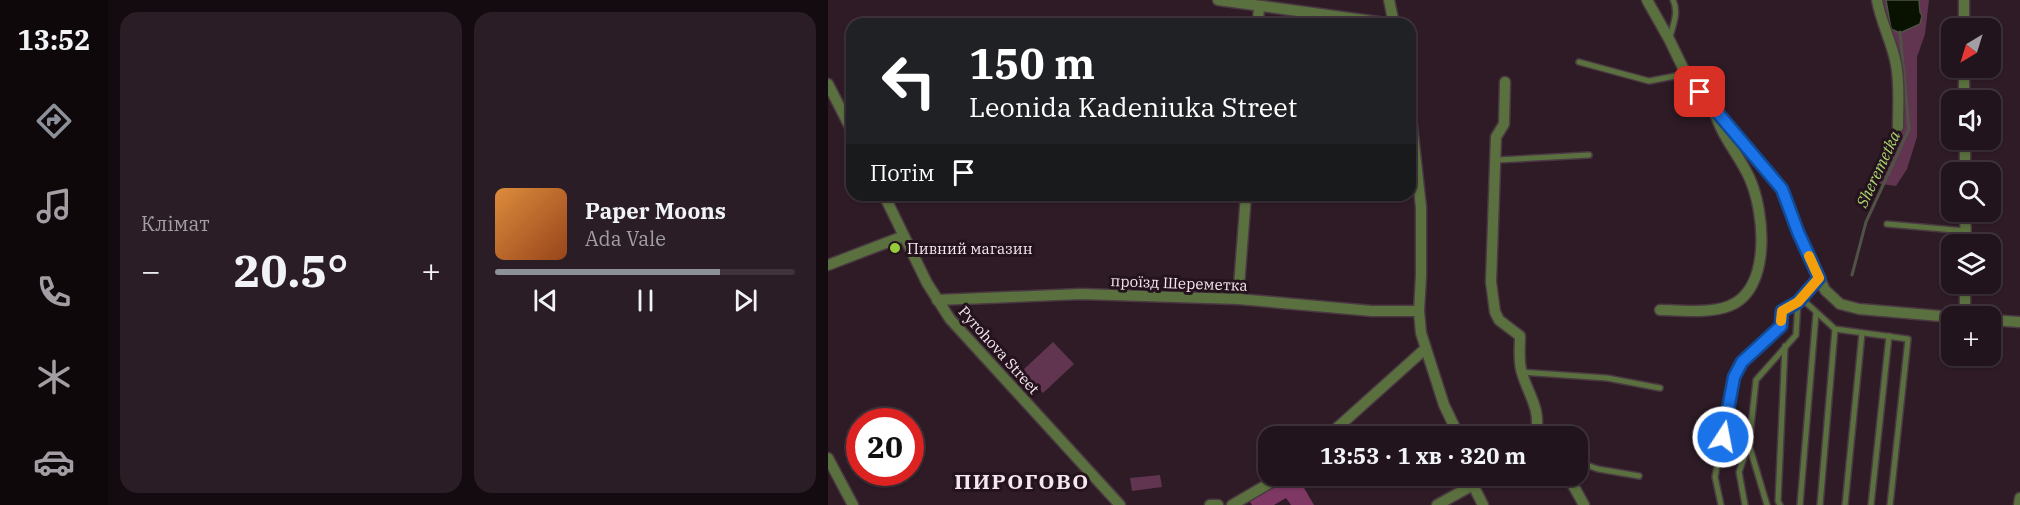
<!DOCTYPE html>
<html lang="uk">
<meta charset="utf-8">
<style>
body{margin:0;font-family:"IBM Plex Serif",serif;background:#2a1d25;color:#f1f3f6;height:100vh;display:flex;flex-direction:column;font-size:22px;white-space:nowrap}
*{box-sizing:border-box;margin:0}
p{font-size:20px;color:#a29ea3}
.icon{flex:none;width:33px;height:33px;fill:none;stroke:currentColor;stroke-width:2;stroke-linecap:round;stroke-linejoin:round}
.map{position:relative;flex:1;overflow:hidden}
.drawer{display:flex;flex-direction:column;gap:12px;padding:12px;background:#130b0f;width:720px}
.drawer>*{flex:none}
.guide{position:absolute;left:18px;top:18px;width:570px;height:183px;border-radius:18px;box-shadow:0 2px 4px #0004,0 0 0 2px #3f333b;background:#202124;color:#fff;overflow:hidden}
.needle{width:39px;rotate:218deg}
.buttons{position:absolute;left:1113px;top:18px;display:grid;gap:12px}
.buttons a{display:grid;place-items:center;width:60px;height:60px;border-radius:12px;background:#22141c;box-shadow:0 2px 4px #0004,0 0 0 2px #3f333b;font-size:30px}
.speed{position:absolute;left:18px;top:408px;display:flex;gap:12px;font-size:30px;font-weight:700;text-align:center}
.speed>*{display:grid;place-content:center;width:78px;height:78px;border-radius:50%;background:#22141c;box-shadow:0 2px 4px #0004,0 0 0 2px #3f333b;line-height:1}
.speed .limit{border:9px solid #d22;background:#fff;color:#111}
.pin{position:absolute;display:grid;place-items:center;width:51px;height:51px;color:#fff;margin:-26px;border-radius:12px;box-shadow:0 3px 9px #0006}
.me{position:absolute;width:66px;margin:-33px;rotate:11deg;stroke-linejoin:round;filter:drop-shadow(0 0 4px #0008)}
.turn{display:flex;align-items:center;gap:21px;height:126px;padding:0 24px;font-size:27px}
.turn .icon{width:78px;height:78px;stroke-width:2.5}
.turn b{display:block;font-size:42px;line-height:51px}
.then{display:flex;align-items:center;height:57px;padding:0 24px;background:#0003;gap:12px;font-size:22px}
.big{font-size:45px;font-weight:800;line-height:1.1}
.drawer .widget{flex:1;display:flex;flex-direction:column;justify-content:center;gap:9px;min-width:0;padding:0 21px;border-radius:18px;background:#2a1d25}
.song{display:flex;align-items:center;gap:18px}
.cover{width:72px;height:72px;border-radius:9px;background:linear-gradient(135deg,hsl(30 70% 55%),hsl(20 70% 35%))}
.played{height:6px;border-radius:3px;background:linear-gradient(90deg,#8c9099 75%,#3f333b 75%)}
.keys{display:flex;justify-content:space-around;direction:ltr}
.heat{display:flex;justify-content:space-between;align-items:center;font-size:33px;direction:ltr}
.drawer .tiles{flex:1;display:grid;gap:12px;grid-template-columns:repeat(2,1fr)}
.trip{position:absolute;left:430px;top:426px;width:330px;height:60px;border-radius:18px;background:#22141c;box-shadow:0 2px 4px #0004,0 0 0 2px #3f333b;font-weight:800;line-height:60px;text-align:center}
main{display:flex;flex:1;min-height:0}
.tab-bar{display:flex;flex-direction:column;width:108px;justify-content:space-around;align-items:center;background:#0e080b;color:#a29ea3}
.tab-bar .icon{width:42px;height:42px}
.tab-bar .current{color:#8c9099}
.tab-bar b{font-size:27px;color:#f1f3f6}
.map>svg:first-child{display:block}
.green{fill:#613550}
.forest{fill:#7f3864}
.water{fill:#091200;stroke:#505247;stroke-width:1.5}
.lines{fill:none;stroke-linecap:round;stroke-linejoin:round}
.stream{stroke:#505247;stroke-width:3}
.service-casing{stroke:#4a3842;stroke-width:8}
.minor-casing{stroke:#4a3842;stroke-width:13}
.service{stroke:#5a703e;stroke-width:5}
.minor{stroke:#5a703e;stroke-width:10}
.route-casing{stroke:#114b97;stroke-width:15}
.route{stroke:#1a73e8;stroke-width:10}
.slow{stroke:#f59e0b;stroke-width:10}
.poi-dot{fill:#96cc3a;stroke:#24121d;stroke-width:2}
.labels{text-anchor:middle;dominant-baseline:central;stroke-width:6;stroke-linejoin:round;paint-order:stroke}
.poi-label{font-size:15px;fill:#f5e7ee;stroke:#24121d;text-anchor:start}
.street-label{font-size:15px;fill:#f5e7ee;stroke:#24121d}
.water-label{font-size:16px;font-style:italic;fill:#aad66d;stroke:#24121d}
.district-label{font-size:21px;font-weight:bold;letter-spacing:1.5px;fill:#f5e7ee;stroke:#24121d}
</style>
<main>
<nav class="tab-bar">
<b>13:52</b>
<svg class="icon current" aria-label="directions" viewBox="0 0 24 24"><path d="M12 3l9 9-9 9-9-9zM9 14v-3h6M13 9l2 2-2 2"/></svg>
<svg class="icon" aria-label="music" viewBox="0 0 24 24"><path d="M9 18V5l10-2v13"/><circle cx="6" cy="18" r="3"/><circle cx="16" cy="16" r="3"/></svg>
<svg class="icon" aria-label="phone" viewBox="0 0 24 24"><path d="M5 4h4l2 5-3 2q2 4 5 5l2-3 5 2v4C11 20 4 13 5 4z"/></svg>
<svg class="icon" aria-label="climate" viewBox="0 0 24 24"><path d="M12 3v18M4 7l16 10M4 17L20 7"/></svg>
<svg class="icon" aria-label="car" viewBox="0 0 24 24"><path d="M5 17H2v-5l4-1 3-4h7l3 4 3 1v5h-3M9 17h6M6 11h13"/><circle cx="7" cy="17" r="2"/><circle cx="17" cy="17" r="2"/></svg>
</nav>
<section class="drawer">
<div class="tiles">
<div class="widget"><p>Клімат</p>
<div class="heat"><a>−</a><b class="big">20.5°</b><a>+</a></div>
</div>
<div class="widget">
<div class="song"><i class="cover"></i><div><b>Paper Moons</b><p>Ada Vale</p></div></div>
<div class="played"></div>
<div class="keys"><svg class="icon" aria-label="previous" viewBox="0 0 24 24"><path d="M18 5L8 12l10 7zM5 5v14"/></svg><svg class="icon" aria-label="pause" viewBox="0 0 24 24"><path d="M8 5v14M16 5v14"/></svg><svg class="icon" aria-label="next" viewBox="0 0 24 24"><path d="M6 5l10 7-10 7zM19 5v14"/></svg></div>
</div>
</div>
</section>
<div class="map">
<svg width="1192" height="505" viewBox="0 0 1192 505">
<rect width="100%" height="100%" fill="#2e1b26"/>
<g class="green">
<path d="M1049,0H1101L1097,34L1089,57V137L1079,169L1068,186L1047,183C1053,168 1062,156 1067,141C1081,98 1059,42 1049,0Z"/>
<path d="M225,342L246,364L215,393L194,371Z"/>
<path d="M332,475L334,487L304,491L302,478Z"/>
</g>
<path class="forest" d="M454,476H469L486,505H463L458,498L446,505H424L419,497Z"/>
<path class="water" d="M1058,0H1091L1092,12L1094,16L1092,24L1072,33L1063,29Z"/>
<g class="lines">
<path class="stream" d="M1024,275L1038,222L1081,129L1072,32"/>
<g class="service-casing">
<g id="service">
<path d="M842,37C845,25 851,12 845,0"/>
<path d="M751,62L821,81L858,74"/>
<path d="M669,160L761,155"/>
<path d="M1059,224L1138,231"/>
<path d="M973,298L1007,329L1080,339L1062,505"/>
<path d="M694,372L779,378L832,388"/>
<path d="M750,462L770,469L811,476"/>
<path d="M893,505L887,477L906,377L914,362L953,326L955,311L970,302L991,278"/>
<path d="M917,505L911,472L920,446"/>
<path d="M939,505L921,445L928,380L968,335L970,302"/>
<path d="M952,505L950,501L957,346"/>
<path d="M972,505L988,313"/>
<path d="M992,505L1007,329"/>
<path d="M1017,505L1034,333"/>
<path d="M1043,505L1061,336"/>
</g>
</g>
<g class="minor-casing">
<g id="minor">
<path d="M390,0L565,24"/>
<path d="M561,0L566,24"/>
<path d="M819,0L841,39L858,74L954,189L970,232L997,290L1012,304L1031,309L1124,317"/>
<path d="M1049,0C1053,23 1064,42 1068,64C1072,85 1070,106 1070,127"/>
<path d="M430,24L431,6"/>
<path d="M1136,28V0"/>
<path d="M1136,68V100"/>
<path d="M677,82L676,124L668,137L663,282L667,312L671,320L692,336C692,348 690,361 694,373C700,394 713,409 708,432"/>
<path d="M0,84L24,131"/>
<path d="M582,108L593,207V276L591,311L593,333L616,405L631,436"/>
<path d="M1137,140V172"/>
<path d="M56,195L99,283L122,319L292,505"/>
<path d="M1137,212L1138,244"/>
<path d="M0,265L76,236"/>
<path d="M410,299L418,195"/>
<path d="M109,300L253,294L410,299L544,311H591"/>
<path d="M832,310C853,310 880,314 901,306C944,290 937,211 921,177C911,155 894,137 887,113"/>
<path d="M1137,316V284"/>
<path d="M1162,320L1192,322"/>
<path d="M500,436L597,349"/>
<path d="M0,458L25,505"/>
<path d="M645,476V485L655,505"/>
<path d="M740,476L756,505"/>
<path d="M382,505H390"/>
<path d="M404,505L454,476"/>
<path d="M609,505L645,485"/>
<path d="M1191,505L1192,498"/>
</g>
</g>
<use href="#service" class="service"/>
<use href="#minor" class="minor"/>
</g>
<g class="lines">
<g class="route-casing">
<path id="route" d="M872,92L954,189L970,232L991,278L970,302L954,311L953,326L914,362L906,377L895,437"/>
</g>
<use href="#route" class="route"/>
<path class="slow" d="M953,321L954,311L970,302L991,278L981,256"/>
</g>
<circle class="poi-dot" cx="67" cy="248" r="6"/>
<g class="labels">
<g class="poi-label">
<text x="79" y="248">Пивний магазин</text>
</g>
<g class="street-label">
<text transform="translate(351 283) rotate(2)">проїзд Шереметка</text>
<text transform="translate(171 350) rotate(48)">Pyrohova Street</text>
</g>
<g class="water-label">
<text transform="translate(1050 169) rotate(-65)">Sheremetka</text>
</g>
<g class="district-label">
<text x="194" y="481">ПИРОГОВО</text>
</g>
</g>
</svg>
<div class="buttons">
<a><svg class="needle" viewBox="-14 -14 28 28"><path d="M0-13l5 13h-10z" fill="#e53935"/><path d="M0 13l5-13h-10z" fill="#a29ea3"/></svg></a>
<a><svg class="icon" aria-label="sound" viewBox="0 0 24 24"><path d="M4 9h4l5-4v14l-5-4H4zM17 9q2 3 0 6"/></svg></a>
<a><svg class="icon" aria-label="search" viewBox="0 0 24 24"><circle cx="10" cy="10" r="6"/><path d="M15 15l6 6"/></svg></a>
<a><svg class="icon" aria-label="layers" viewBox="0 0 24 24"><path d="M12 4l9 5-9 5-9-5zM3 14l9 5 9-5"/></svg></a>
<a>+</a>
</div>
<div class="speed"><div class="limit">20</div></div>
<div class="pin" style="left:872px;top:92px;background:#d93025"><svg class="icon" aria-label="arrive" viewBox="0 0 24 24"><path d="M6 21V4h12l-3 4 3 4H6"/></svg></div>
<svg class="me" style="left:895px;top:437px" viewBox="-20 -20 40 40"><circle r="17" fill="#1a73e8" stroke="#fff" stroke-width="3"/><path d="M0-11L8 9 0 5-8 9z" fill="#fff"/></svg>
<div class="trip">13:53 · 1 хв · 320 m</div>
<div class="guide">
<div class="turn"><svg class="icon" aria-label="left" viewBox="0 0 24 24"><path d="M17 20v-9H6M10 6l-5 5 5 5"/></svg><div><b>150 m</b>Leonida Kadeniuka Street</div></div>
<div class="then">Потім<svg class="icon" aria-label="arrive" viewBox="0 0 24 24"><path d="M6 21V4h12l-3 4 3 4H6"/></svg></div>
</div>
</div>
</main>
